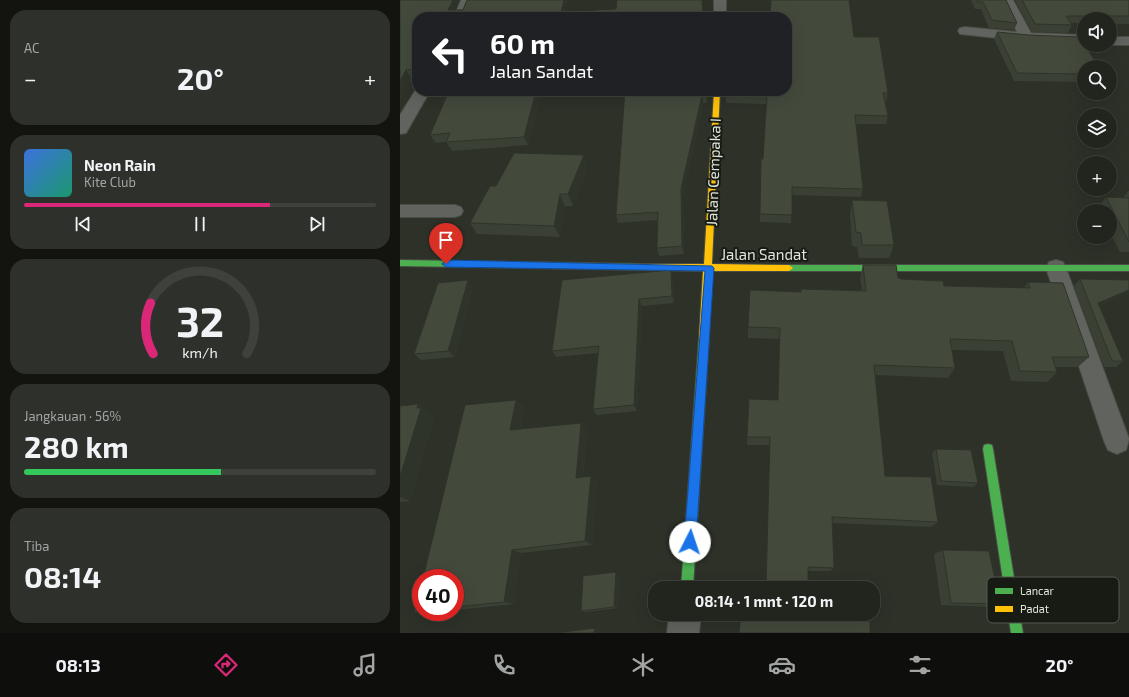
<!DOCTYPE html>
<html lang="id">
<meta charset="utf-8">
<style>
body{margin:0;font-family:"Exo 2",sans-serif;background:#2e312b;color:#f1f3f6;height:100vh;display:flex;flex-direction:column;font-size:15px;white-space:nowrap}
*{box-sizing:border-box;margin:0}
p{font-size:13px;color:#a2a5a4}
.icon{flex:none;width:22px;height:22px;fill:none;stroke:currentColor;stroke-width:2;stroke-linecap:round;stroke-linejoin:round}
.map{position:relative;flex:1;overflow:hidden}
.sheet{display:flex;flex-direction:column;gap:10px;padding:10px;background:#131410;width:400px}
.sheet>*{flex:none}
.hud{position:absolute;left:12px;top:12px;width:380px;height:84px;border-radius:16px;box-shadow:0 4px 16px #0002,0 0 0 1px #3f423c;background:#202124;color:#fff;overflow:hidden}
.fabs{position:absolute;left:677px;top:12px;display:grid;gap:8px}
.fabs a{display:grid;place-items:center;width:40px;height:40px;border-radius:50%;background:#22251e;box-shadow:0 4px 16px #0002,0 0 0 1px #3f423c;font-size:20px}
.speed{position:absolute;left:12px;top:569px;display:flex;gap:8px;font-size:20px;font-weight:700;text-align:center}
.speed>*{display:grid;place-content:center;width:52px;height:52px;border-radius:50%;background:#22251e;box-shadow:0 4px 16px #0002,0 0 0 1px #3f423c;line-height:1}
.speed .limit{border:6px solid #d22;background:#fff;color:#111}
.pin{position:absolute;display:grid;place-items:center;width:34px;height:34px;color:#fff;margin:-41px -17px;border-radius:50% 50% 50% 0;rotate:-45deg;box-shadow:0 0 4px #0007}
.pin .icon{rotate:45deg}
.me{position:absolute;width:44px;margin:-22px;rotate:4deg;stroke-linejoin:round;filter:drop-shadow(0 0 3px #0008)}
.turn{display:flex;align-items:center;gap:14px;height:84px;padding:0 12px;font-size:18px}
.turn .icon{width:52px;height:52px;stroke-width:2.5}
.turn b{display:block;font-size:28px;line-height:34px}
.big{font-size:30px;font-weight:700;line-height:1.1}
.sheet .tile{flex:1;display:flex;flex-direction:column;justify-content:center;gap:6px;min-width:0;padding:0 14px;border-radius:16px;background:#2e312b}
.sheet .dial{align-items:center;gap:0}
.dial svg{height:104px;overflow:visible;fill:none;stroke:#3f423c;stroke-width:7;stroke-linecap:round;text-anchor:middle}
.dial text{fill:#f1f3f6;stroke:none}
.song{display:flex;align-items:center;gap:12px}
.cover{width:48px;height:48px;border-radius:6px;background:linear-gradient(135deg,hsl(220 70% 55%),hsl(160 70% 35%))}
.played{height:4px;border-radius:2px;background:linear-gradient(90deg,#db2777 70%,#3f423c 70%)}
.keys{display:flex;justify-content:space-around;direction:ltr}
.heat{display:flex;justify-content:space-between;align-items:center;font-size:22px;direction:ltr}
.charge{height:6px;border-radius:3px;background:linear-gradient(90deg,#34c759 56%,#3f423c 0)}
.trip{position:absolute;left:248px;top:581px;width:232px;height:40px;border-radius:16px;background:#22251e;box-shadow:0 4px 16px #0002,0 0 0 1px #3f423c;font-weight:700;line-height:40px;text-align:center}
.menu{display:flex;height:64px;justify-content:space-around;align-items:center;background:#0e0f0c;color:#a2a5a4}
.menu .icon{width:28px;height:28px}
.menu .on{color:#db2777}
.menu b{font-size:18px;color:#f1f3f6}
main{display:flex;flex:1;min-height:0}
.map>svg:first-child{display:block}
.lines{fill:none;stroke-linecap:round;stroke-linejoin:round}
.lane-casing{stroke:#494d45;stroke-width:2}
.street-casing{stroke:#494d45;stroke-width:2}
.fast-casing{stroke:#494d45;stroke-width:2}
.slow-casing{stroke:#494d45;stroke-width:2}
.lane{fill:#61635e;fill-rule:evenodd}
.street{fill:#61635e;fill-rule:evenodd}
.fast{fill:#4caf50;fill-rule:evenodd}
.slow{fill:#ffc107;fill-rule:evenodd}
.wall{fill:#3a4034}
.shaded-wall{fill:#2f342a}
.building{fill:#434a3c;stroke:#2f342a}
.route{fill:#1a73e8;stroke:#114b97}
.labels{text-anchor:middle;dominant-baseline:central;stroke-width:4;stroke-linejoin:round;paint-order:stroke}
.street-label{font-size:15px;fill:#dfe5da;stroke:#171b13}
.key{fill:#171b13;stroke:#53584f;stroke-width:1}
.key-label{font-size:11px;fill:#dfe5da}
</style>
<main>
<section class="sheet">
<div class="tile"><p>AC</p>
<div class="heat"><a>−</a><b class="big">20°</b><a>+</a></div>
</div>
<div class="tile">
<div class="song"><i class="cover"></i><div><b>Neon Rain</b><p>Kite Club</p></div></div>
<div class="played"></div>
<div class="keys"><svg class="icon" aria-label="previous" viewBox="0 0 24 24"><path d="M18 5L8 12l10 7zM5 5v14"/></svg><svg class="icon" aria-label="pause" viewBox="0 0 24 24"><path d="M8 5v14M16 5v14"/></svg><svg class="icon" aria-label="next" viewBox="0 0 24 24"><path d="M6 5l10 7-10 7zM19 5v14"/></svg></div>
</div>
<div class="tile dial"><svg viewBox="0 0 100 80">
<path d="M14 69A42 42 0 1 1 86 69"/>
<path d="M14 69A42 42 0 0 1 12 30" stroke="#db2777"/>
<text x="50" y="56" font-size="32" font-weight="700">32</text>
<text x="50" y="72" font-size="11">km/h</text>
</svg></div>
<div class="tile"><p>Jangkauan · 56%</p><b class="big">280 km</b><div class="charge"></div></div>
<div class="tile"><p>Tiba</p><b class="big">08:14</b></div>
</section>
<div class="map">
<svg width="729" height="633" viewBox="0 0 729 633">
<rect width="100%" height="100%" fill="#2d3128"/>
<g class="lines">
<g class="lane-casing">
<path id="lane" d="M0,205H55L61,207L63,211L61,215L55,217H0Z"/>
</g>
<g class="street-casing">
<g id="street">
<path d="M61,0H73L65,17H53Z"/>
<rect x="314" y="0" width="12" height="17"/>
<path d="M601,0H613L631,33L684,35V43L626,41L560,34L558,31L560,28L565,27L617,32Z"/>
<rect x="710" y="37" width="19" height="8"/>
<path d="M17,88V91H30L6,133L0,134V115Z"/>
<path d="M656,260L663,262L666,268L729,439L726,450L717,454L708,450L704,441L646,268L649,262Z"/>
<path d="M269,614H301L299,633H267Z"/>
</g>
</g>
<g class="fast-casing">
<g id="fast">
<path d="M0,260L244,264L248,267L244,270L0,266Z"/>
<path d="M389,265H729V271H389L385,268Z"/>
<path d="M304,334L307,335L309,338L293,588H281L299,338L301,335Z"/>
<path d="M588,444L592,445L593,449L623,633H611L583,449L584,445Z"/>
</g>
</g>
<g class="slow-casing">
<path id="slow" d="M314,91H320L312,264L389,265L393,268L389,271H312L309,338L307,341L304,342L301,341L299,338L303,271L244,270L240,267L244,264H304Z"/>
</g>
<use href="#lane" class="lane"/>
<use href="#street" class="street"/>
<use href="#fast" class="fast"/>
<use href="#slow" class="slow"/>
</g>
<g class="wall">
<path d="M0,0H60L56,10L168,0L165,12L303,17H17V78H11L0,100Z"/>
<path d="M571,0H606L617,23L614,30L589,28L581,9H575Z"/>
<path d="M615,0H729V24H710V19H684V23H671L672,25L668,33L632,32Z"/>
<path d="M597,32L697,64L696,67H684V82L614,81L594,39Z"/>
<path d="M454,37L488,93L486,101H485L488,116L486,124H456L463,189L461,197L392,195L391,223L360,222V214L367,104L326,103V91Z"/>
<path d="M49,91H217V92L141,97L128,145L52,151L46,142L36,143L30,135Z"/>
<path d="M225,91H308L307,103H303L283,198L284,254L259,256L257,248V220L218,223L216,215Z"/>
<path d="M188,167L173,206H165L160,237L77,234L70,223L96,186Z"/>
<path d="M728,191H729V252H720L710,233V211H699L698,208L706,197L723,198Z"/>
<path d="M452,200L494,245L489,258H459L457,247L452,246L450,214Z"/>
<path d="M463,265L498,278L501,279L544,286L624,288L628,282L689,357L678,367H656L657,372L647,382L611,381L603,351L552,350L555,368L548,378L475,375L485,476L538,522L531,527L432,523L434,568L430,571H408L370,445H347V437L378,400L380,339L348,338V327L401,292L462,290L460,278Z"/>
<path d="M273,277L274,303L242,306L237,411L197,415L193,409L198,353L156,357L152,351Z"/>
<path d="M680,279L729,280V293L699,306L723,361L716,367H704L674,286Z"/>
<path d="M73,287L55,357L21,360L14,354Z"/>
<path d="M116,400L124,407L120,429L181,423L187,430L183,477L197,482L192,545L121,553L114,604L55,610V578Z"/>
<path d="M18,404L31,413V414L34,417L10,501L0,502V406Z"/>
<path d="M536,449L578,483L573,487L537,485L532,453Z"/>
<path d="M543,550L600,604L588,607L541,605L534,554Z"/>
<path d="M220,574L218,608L186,612L181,611Z"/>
<path d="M21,585V612H41L28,613L14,612Z"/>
</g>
<g class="shaded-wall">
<path d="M53,0H60L53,17L48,10Z"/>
<path d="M164,0H168L164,17L161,12Z"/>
<path d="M6,70L11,78L0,100V81Z"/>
<path d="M136,91H138L141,97L128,145L124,137Z"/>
<path d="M306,91H308L307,103L306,95Z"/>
<path d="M302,95L303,103L283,198L284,254L282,246L281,189Z"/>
<path d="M184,155L188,167L173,206L168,194Z"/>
<path d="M160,194L165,206L160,237L154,226Z"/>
<path d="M271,270L273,277L274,303L272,296Z"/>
<path d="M68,280L73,287L55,357L48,351Z"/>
<path d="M729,290V293L692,310L698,303Z"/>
<path d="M239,299L242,306L237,411L234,405Z"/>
<path d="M116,400L124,407L118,437L110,430Z"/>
<path d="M18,404L31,413V414L34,417L10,501L0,497V477Z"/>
<path d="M181,423L187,430L182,484L176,478Z"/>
<path d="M191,476L197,482L192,545L185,541Z"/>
<path d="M112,550L121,553L114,604L104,602Z"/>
<path d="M216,572L220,574L218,608L214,607Z"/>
<path d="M195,628H203L202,633H194Z"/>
</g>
<g class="building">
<path d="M0,0H53L48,10H63L67,0H164L161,12L216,9L217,0H302L303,17H17V69L6,70L0,81Z"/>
<path d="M371,0H449L454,37H479L488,93H483L488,116L455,115L463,189L392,187V215L360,214L361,159H363L367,96L326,95V91H387V17H370Z"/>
<path d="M577,0H606L617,23L592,20L583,2H577Z"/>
<path d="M622,0H729V16H666L672,25L635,24Z"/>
<path d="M597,32L629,35L679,37L684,45H685L697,64H691L692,67H684V74L617,73Z"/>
<path d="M49,91H136L124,137L46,142L50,133L30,135Z"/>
<path d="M225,91H306V95H302L281,189L282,246L257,248L258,212L216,215Z"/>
<path d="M114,153L184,155L168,194H160L154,226L70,223L90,186H96Z"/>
<path d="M706,197L729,198V242Z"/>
<path d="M452,200L487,201L494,245H462L461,233L456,232Z"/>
<path d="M463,265H496L498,278L501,279L543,281L544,286L630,288L628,282L663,283L689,357H652L657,372L620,371L612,341L550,339L555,368L474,365L485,476L531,477L538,522L432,517L434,568L408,567V588H366L370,437H347L349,399L378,400L380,328L348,327L350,290L401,292V289L466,291Z"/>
<path d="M271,270L272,296L239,299L234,405L193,409L199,346L152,351L162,280Z"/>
<path d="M680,279L729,280V290L698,303L723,361H712Z"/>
<path d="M68,280L48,351L14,354L38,283Z"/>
<path d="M116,400L110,430L181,423L176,478L191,476L185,541L112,550L104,602L55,607V578H23L65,405Z"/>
<path d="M18,404L17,408H21L0,477V406Z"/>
<path d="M536,449L571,450L578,483L541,481Z"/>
<path d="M543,550L589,551L600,604L551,603Z"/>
<path d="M216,572L214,607L181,611L183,576Z"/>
<path d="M21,585V611L14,612Z"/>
<path d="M341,614H409V620L470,621V633H339Z"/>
<path d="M195,628L194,633H155Z"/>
</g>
<path class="route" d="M46,260L312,266L314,268L296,542L294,547L290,548L286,547L284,542L305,271L46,267L42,264Z"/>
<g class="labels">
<g class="street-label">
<text transform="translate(313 172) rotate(-88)">Jalan Cempaka I</text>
<text x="364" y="254">Jalan Sandat</text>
</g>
</g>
<rect x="587" y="577" width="132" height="46" rx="6" class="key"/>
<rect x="595" y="588" width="18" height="6" fill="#4caf50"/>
<rect x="595" y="606" width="18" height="6" fill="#ffc107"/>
<g class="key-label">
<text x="620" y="595">Lancar</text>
<text x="620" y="613">Padat</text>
</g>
</svg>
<div class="fabs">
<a><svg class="icon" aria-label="sound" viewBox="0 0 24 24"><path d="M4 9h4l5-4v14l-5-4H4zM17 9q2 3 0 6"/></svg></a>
<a><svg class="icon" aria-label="search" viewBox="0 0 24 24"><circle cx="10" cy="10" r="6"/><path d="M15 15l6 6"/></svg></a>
<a><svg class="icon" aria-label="layers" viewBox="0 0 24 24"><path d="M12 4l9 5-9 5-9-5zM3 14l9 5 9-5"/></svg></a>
<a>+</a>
<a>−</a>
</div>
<div class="speed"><div class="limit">40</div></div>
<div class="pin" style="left:46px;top:264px;background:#d93025"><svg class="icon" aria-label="arrive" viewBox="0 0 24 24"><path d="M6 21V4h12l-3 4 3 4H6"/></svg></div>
<svg class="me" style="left:290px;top:542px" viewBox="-20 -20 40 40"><circle r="19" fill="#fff"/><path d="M0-13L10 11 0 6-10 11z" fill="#1a73e8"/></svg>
<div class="trip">08:14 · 1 mnt · 120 m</div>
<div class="hud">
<div class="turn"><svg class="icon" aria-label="left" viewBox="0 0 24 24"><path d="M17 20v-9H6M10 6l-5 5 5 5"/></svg><div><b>60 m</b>Jalan Sandat</div></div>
</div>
</div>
</main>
<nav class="menu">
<b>08:13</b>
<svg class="icon on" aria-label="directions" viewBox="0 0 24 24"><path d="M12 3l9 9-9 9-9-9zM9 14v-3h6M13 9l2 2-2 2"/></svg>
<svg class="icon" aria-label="music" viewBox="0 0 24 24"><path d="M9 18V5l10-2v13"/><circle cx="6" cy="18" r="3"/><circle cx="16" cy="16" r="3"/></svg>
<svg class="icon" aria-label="phone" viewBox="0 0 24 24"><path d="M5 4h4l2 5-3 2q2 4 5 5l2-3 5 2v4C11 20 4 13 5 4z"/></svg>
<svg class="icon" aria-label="climate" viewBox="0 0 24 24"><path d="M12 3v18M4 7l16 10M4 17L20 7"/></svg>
<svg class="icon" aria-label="car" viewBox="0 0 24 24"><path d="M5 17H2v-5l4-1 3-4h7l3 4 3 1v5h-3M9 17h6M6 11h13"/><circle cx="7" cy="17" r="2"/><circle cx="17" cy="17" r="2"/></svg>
<svg class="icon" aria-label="filters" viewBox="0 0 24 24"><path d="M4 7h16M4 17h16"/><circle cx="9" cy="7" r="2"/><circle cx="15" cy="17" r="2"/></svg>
<b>20°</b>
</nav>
